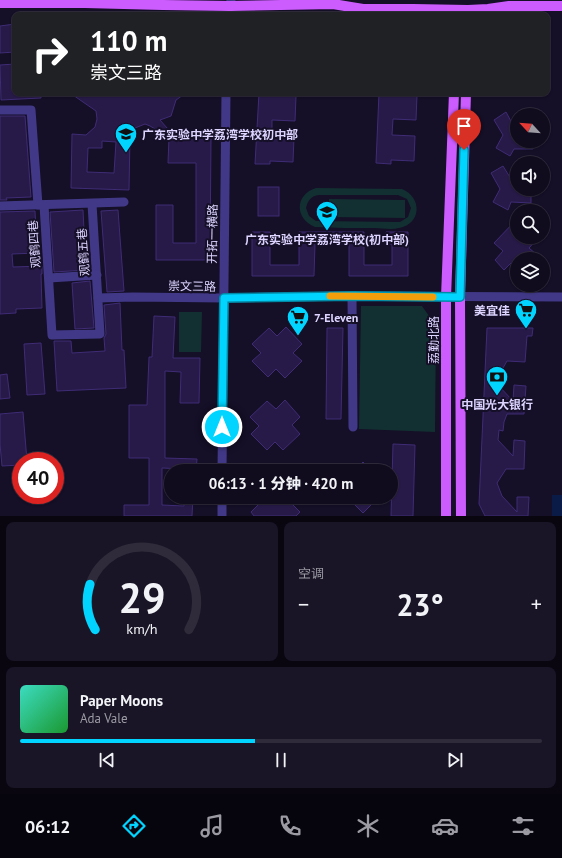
<!DOCTYPE html>
<html lang="zh">
<meta charset="utf-8">
<style>
body{margin:0;font-family:"PT Sans","Noto Sans SC",sans-serif;background:#191426;color:#f1f3f6;height:100vh;display:flex;flex-direction:column;font-size:15px;white-space:nowrap}
*{box-sizing:border-box;margin:0}
p{font-size:13px;color:#9c9ba4}
.icon{flex:none;width:22px;height:22px;fill:none;stroke:currentColor;stroke-width:2;stroke-linecap:round;stroke-linejoin:round}
.map{position:relative;height:516px;overflow:hidden}
.details{display:flex;flex-direction:column;gap:6px;padding:6px;background:#090610;flex:1}
.details>*{flex:none}
.banner{position:absolute;left:12px;top:12px;width:538px;height:84px;border-radius:8px;box-shadow:0 1px 3px #0004,0 0 0 1px #302b3b;background:#202124;color:#fff;overflow:hidden}
.needle{width:26px;rotate:296deg}
.fabs{position:absolute;left:510px;top:108px;display:grid;gap:8px}
.fabs a{display:grid;place-items:center;width:40px;height:40px;border-radius:50%;background:#100b1d;box-shadow:0 1px 3px #0004,0 0 0 1px #302b3b;font-size:20px}
.speed{position:absolute;left:12px;top:452px;display:flex;gap:8px;font-size:20px;font-weight:700;text-align:center}
.speed>*{display:grid;place-content:center;width:52px;height:52px;border-radius:50%;background:#100b1d;box-shadow:0 1px 3px #0004,0 0 0 1px #302b3b;line-height:1}
.speed .limit{border:6px solid #d22;background:#fff;color:#111}
.pin{position:absolute;display:grid;place-items:center;width:34px;height:34px;color:#fff;margin:-41px -17px;border-radius:50% 50% 50% 0;rotate:-45deg;box-shadow:0 0 4px #0007}
.pin .icon{rotate:45deg}
.me{position:absolute;width:44px;margin:-22px;rotate:0deg;stroke-linejoin:round;filter:drop-shadow(0 0 3px #0008)}
.turn{display:flex;align-items:center;gap:14px;height:84px;padding:0 12px;font-size:18px}
.turn .icon{width:52px;height:52px;stroke-width:2.5}
.turn b{display:block;font-size:28px;line-height:34px}
.big{font-size:30px;font-weight:800;line-height:1.1}
.details .card{flex:1;display:flex;flex-direction:column;justify-content:center;gap:6px;min-width:0;padding:0 14px;border-radius:8px;background:#191426}
.details .dial{align-items:center;gap:0}
.dial svg{height:104px;overflow:visible;fill:none;stroke:#302b3b;stroke-width:7;stroke-linecap:round;text-anchor:middle}
.dial text{fill:#f1f3f6;stroke:none}
.song{display:flex;align-items:center;gap:12px}
.cover{width:48px;height:48px;border-radius:6px;background:linear-gradient(135deg,hsl(170 70% 55%),hsl(130 70% 35%))}
.played{height:4px;border-radius:2px;background:linear-gradient(90deg,#01d4ff 45%,#302b3b 45%)}
.keys{display:flex;justify-content:space-around;direction:ltr}
.heat{display:flex;justify-content:space-between;align-items:center;font-size:22px;direction:ltr}
.details .tiles{flex:1;display:grid;gap:6px;grid-template-columns:1fr 1fr}
.card:last-child{grid-column:span 2}
.trip{position:absolute;left:164px;top:464px;width:234px;height:40px;border-radius:20px;background:#100b1d;box-shadow:0 1px 3px #0004,0 0 0 1px #302b3b;font-weight:800;line-height:40px;text-align:center}
.tabs{display:flex;height:64px;justify-content:space-around;align-items:center;background:#06040c;color:#9c9ba4}
.tabs .icon{width:28px;height:28px}
.tabs .current{color:#01d4ff}
.tabs b{font-size:18px;color:#f1f3f6}
.map>svg:first-child{display:block}
.green{fill:#123031;fill-rule:evenodd}
.water{fill:#091b46}
.building{fill:#271a48;stroke:#3f2c75;fill-rule:evenodd}
.lines{fill:none;stroke-linecap:round;stroke-linejoin:round}
.minor{stroke:#413987;stroke-width:9}
.major{stroke:#cd5cff;stroke-width:10}
.route-casing{stroke:#018aa6;stroke-width:10}
.route{stroke:#01d4ff;stroke-width:7}
.slow{stroke:#f59e0b;stroke-width:7}
.labels{text-anchor:middle;dominant-baseline:central;stroke-width:4;stroke-linejoin:round;paint-order:stroke}
.poi-label{font-size:12px;font-weight:bold;fill:#ddd5ff;stroke:#150f27;text-anchor:start}
.street-label{font-size:12px;fill:#ddd5ff;stroke:#150f27}
</style>
<div class="map">
<svg width="562" height="516" viewBox="0 0 562 516">
<rect width="100%" height="100%" fill="#150f27"/>
<g class="green">
<path d="M316,188L402,189C422,197 422,224 399,228C391,230 382,228 374,228C355,228 335,228 315,227C295,219 294,195 316,188ZM319,195H398L407,199L411,208L408,217L400,222L316,221L309,216L306,208C308,200 311,196 319,195Z"/>
<path d="M329,199L405,200V218L329,217Z"/>
<path d="M361,306H422L436,326L435,432L359,429Z"/>
<path d="M179,312H202L201,352H179Z"/>
</g>
<rect class="water" x="552" y="495" width="10" height="21"/>
<g class="building">
<path d="M15,24V52L0,53V26Z"/>
<path d="M15,64V93H41V98L1,100L0,65Z"/>
<path d="M70,93H186L176,100L171,116L160,120L175,137H211L210,260H156V205H173V243H196V163H168L169,137L150,126L145,124L135,128L130,136L129,190L71,188L72,134L86,135L95,127L97,119L96,111ZM102,141L116,142L114,173L87,172L88,148H102Z"/>
<path d="M259,93H274V94L296,96L295,121L272,120V136L294,137L293,162L270,161V164H255Z"/>
<path d="M379,93L417,95L416,120L393,119L392,135L415,136L414,161L391,160V164L376,163Z"/>
<path d="M506,112L513,125H517V141H533V149H514L510,156L496,148L503,135L494,120Z"/>
<path d="M0,116H25L31,197L6,198L7,200H0Z"/>
<path d="M503,166L511,179H517V189H531V203L511,202L508,210L493,202L500,189L491,173Z"/>
<rect x="258" y="187" width="21" height="29"/>
<path d="M83,210L86,270L54,272L50,212Z"/>
<path d="M118,210L124,291L107,292L101,211Z"/>
<path d="M35,211L37,253L12,254L13,267L42,266V274H41L42,308L16,309V313L0,314V212Z"/>
<path d="M517,219V237H539L529,248L536,254L532,259H517V268L511,263L504,270L495,260L503,251L494,243Z"/>
<path d="M252,232H270V265H299V232H364V265H392V244H386V232H408V276H349V244H315L314,276H252Z"/>
<path d="M90,281L94,328L75,329L72,283Z"/>
<path d="M120,303L122,350H124L126,388L57,391L54,341H71L72,353L105,351L104,338L106,334L104,305Z"/>
<path d="M154,316L175,317L173,358H200L199,403H180L181,372L165,371V458L197,459L196,471H184L185,469L162,468V505L184,506V497H193L192,516H124V505H149V458H129V405H147L149,357H152Z"/>
<path d="M286,327L302,344L293,353L302,361L285,378L276,369L268,377L252,361L261,353L252,344L269,328L277,336Z"/>
<path d="M327,328H343L341,419H326Z"/>
<path d="M487,328H533L532,336H527L525,362L507,361L499,375L498,385L513,401L514,385L526,386L524,414H507L504,422L503,431L499,430L498,440L513,456L514,440L525,441L524,469H506L497,483L502,496L517,512V497H529L528,516H485L479,504Z"/>
<path d="M41,343L45,394L27,395L24,344Z"/>
<path d="M7,374L10,398L0,399V375Z"/>
<path d="M285,400L300,417L292,425L300,434L283,450L275,442L267,450L251,434L259,426L250,417L267,401L276,409Z"/>
<path d="M23,412L27,461H21V465L2,466L0,444V414Z"/>
<path d="M393,444L415,445L413,516H391Z"/>
<path d="M363,462L372,471H354Z"/>
<path d="M252,497H298L292,504L300,512L296,516H254L251,512L259,504Z"/>
<path d="M347,497H379L363,513Z"/>
</g>
<g class="lines">
<g class="minor">
<path d="M229,15L231,0"/>
<path d="M0,110H31L38,205H44L52,335L100,334L92,204"/>
<path d="M0,206L124,202"/>
<path d="M49,278L97,275"/>
<path d="M352,296L353,427"/>
<path d="M98,298L133,297L224,298L352,296L562,297"/>
<path d="M222,471L226,93"/>
<path d="M222,516V497"/>
</g>
<g class="major">
<path d="M0,3H85L163,5L230,6L333,4L363,9H413L468,10L488,9L509,6H562"/>
<path d="M446,516V297L454,93"/>
<path d="M461,516L460,297L466,93"/>
</g>
</g>
<g class="lines">
<g class="route-casing">
<path id="route" d="M222,427L224,298L352,296L460,297L464,150"/>
</g>
<use href="#route" class="route"/>
<path class="slow" d="M330,296L433,297"/>
</g>
<defs>
<g id="school-pin" transform="scale(1.15)"><path d="M0 17L-7.5 6A9.5 9.5 0 1 1 7.5 6Z" fill="#01d4ff" stroke="#150f27"/><path d="M0-5L7-2L0 1L-7-2ZM-4 1L0 2.5L4 1V4Q0 6-4 4Z" fill="#111"/></g>
<g id="supermarket-pin" transform="scale(1.15)"><path d="M0 17L-7.5 6A9.5 9.5 0 1 1 7.5 6Z" fill="#01d4ff" stroke="#150f27"/><path d="M-6-5.5h2.5l.6 2H6L4.5 2H-2.5L-4.4-4H-6ZM-1.5 3.2a1.3 1.3 0 1 0 .1 0ZM3 3.2a1.3 1.3 0 1 0 .1 0Z" fill="#111"/></g>
<g id="bank-pin" transform="scale(1.15)"><path d="M0 17L-7.5 6A9.5 9.5 0 1 1 7.5 6Z" fill="#01d4ff" stroke="#150f27"/><path d="M-6-4H6V4H-6ZM0-2.3a2.3 2.3 0 1 0 0 4.6a2.3 2.3 0 1 0 0-4.6Z" fill="#111"/></g>
</defs>
<g fill-rule="evenodd">
<use href="#school-pin" x="126" y="134"/>
<use href="#school-pin" x="327" y="212"/>
<use href="#supermarket-pin" x="526" y="310"/>
<use href="#supermarket-pin" x="298" y="317"/>
<use href="#bank-pin" x="497" y="377"/>
</g>
<g class="labels">
<g class="poi-label">
<text x="142" y="134">广东实验中学荔湾学校初中部</text>
<text x="327" y="239" text-anchor="middle">广东实验中学荔湾学校(初中部)</text>
<text x="510" y="310" text-anchor="end">美宜佳</text>
<text x="314" y="317">7-Eleven</text>
<text x="497" y="404" text-anchor="middle">中国光大银行</text>
</g>
<g class="street-label">
<text transform="translate(212 234) rotate(-89)">开拓一横路</text>
<text transform="translate(34 244) rotate(-94)">观鹤四巷</text>
<text transform="translate(83 252) rotate(-94)">观鹤五巷</text>
<text transform="translate(192 286) rotate(1)">崇文三路</text>
<text transform="translate(433 340) rotate(-90)">荔勤北路</text>
</g>
</g>
</svg>
<div class="fabs">
<a><svg class="needle" viewBox="-14 -14 28 28"><path d="M0-13l5 13h-10z" fill="#e53935"/><path d="M0 13l5-13h-10z" fill="#9c9ba4"/></svg></a>
<a><svg class="icon" aria-label="sound" viewBox="0 0 24 24"><path d="M4 9h4l5-4v14l-5-4H4zM17 9q2 3 0 6"/></svg></a>
<a><svg class="icon" aria-label="search" viewBox="0 0 24 24"><circle cx="10" cy="10" r="6"/><path d="M15 15l6 6"/></svg></a>
<a><svg class="icon" aria-label="layers" viewBox="0 0 24 24"><path d="M12 4l9 5-9 5-9-5zM3 14l9 5 9-5"/></svg></a>
</div>
<div class="speed"><div class="limit">40</div></div>
<div class="pin" style="left:464px;top:150px;background:#d93025"><svg class="icon" aria-label="arrive" viewBox="0 0 24 24"><path d="M6 21V4h12l-3 4 3 4H6"/></svg></div>
<svg class="me" style="left:222px;top:427px" viewBox="-20 -20 40 40"><circle r="17" fill="#01d4ff" stroke="#fff" stroke-width="3"/><path d="M0-11L8 9 0 5-8 9z" fill="#fff"/></svg>
<div class="trip">06:13 · 1 分钟 · 420 m</div>
<div class="banner">
<div class="turn"><svg class="icon" aria-label="right" viewBox="0 0 24 24"><path d="M7 20v-9h11M14 6l5 5-5 5"/></svg><div><b>110 m</b>崇文三路</div></div>
</div>
</div>
<section class="details">
<div class="tiles">
<div class="card dial"><svg viewBox="0 0 100 80">
<path d="M14 69A42 42 0 1 1 86 69"/>
<path d="M14 69A42 42 0 0 1 10 34" stroke="#01d4ff"/>
<text x="50" y="56" font-size="32" font-weight="700">29</text>
<text x="50" y="72" font-size="11">km/h</text>
</svg></div>
<div class="card"><p>空调</p>
<div class="heat"><a>−</a><b class="big">23°</b><a>+</a></div>
</div>
<div class="card">
<div class="song"><i class="cover"></i><div><b>Paper Moons</b><p>Ada Vale</p></div></div>
<div class="played"></div>
<div class="keys"><svg class="icon" aria-label="previous" viewBox="0 0 24 24"><path d="M18 5L8 12l10 7zM5 5v14"/></svg><svg class="icon" aria-label="pause" viewBox="0 0 24 24"><path d="M8 5v14M16 5v14"/></svg><svg class="icon" aria-label="next" viewBox="0 0 24 24"><path d="M6 5l10 7-10 7zM19 5v14"/></svg></div>
</div>
</div>
</section>
<nav class="tabs">
<b>06:12</b>
<svg class="icon current" aria-label="directions" viewBox="0 0 24 24"><path d="M12 3l9 9-9 9-9-9zM9 14v-3h6M13 9l2 2-2 2"/></svg>
<svg class="icon" aria-label="music" viewBox="0 0 24 24"><path d="M9 18V5l10-2v13"/><circle cx="6" cy="18" r="3"/><circle cx="16" cy="16" r="3"/></svg>
<svg class="icon" aria-label="phone" viewBox="0 0 24 24"><path d="M5 4h4l2 5-3 2q2 4 5 5l2-3 5 2v4C11 20 4 13 5 4z"/></svg>
<svg class="icon" aria-label="climate" viewBox="0 0 24 24"><path d="M12 3v18M4 7l16 10M4 17L20 7"/></svg>
<svg class="icon" aria-label="car" viewBox="0 0 24 24"><path d="M5 17H2v-5l4-1 3-4h7l3 4 3 1v5h-3M9 17h6M6 11h13"/><circle cx="7" cy="17" r="2"/><circle cx="17" cy="17" r="2"/></svg>
<svg class="icon" aria-label="filters" viewBox="0 0 24 24"><path d="M4 7h16M4 17h16"/><circle cx="9" cy="7" r="2"/><circle cx="15" cy="17" r="2"/></svg>
</nav>
